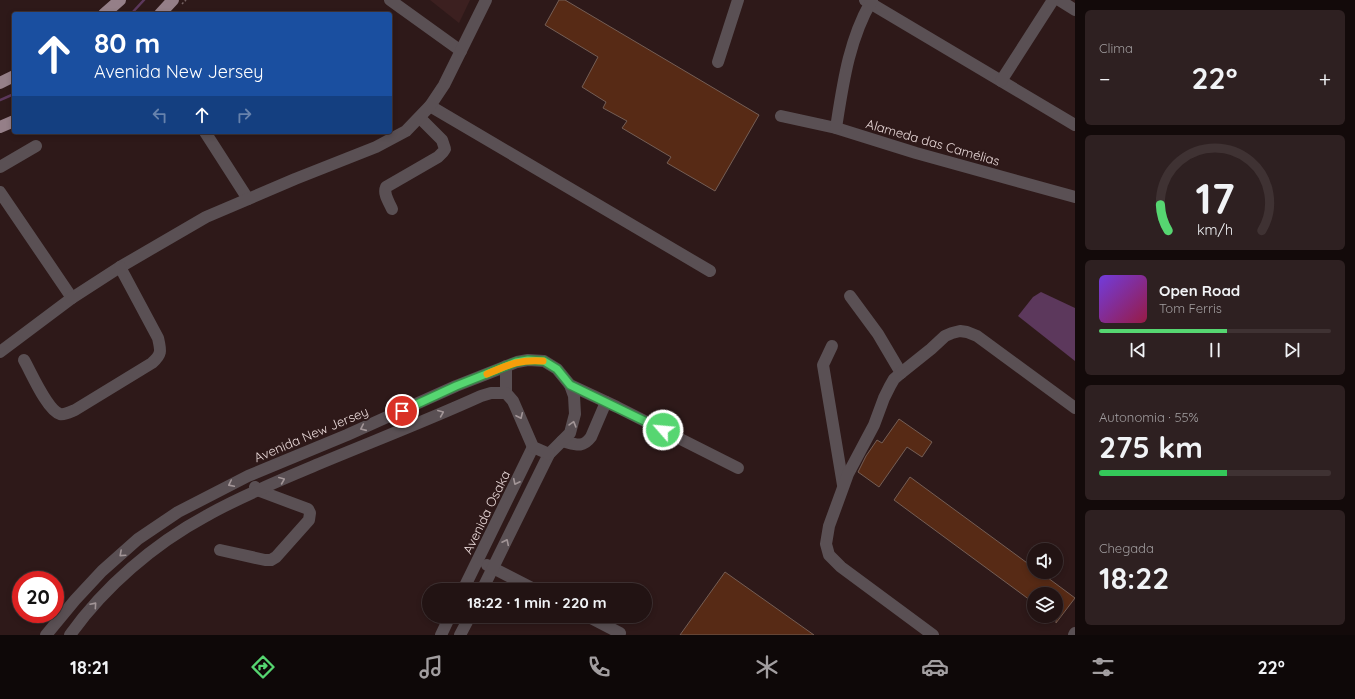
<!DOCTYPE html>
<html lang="pt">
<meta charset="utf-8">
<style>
body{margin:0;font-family:Quicksand,sans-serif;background:#2e2021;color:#f1f3f6;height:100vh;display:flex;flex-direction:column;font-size:15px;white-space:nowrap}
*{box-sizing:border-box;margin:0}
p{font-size:13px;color:#a29ea0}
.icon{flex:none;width:22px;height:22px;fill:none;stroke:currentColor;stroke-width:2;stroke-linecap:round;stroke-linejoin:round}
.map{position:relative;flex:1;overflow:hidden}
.sheet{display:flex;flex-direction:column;gap:10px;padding:10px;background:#130a0a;width:280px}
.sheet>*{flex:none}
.top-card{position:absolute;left:12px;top:12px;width:380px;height:122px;border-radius:4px;box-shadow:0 2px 6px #0003,0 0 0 1px #3f3233;background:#1a4fa0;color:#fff;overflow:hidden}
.buttons{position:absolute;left:1027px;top:543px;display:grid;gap:8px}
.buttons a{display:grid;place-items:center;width:36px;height:36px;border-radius:50%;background:#221313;box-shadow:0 2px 6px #0003,0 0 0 1px #3f3233;font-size:20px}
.speed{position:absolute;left:12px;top:571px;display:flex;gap:8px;font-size:20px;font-weight:700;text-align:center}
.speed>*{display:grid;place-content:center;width:52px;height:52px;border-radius:50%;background:#221313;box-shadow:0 2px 6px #0003,0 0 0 1px #3f3233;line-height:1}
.speed .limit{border:6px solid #d22;background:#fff;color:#111}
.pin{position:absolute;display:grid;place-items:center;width:34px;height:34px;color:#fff;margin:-17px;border:2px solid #fff;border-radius:50%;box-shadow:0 1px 4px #0007}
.me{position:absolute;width:44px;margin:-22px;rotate:297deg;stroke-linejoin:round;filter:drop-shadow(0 0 3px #0008)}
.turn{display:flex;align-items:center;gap:14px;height:84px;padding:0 16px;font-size:18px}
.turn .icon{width:52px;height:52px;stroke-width:2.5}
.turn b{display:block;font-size:28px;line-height:34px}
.lanes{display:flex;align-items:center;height:38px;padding:0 16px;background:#0003;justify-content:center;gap:20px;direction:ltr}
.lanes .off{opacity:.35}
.big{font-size:30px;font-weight:700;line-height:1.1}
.sheet .widget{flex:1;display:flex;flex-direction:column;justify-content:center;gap:6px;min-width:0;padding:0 14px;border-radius:6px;background:#2e2021}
.sheet .dial{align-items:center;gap:0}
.dial svg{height:104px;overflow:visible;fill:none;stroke:#3f3233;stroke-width:7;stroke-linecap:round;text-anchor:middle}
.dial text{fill:#f1f3f6;stroke:none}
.song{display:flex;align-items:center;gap:12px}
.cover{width:48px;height:48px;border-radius:6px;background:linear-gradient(135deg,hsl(260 70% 55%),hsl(340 70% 35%))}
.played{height:4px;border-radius:2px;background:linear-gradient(90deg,#56d671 55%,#3f3233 55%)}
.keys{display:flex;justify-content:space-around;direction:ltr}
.heat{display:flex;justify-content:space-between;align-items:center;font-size:22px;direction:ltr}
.charge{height:6px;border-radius:3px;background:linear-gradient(90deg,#34c759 55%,#3f3233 0)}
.trip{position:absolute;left:422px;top:583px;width:230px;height:40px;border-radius:20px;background:#221313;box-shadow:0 2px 6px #0003,0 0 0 1px #3f3233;font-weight:700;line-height:40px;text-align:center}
.dock{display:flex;height:64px;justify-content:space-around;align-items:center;background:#0e0808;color:#a29ea0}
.dock .icon{width:28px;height:28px}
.dock .current{color:#56d671}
.dock b{font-size:18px;color:#f1f3f6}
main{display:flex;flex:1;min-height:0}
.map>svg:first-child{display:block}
.built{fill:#3c2020}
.water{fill:#5c385c}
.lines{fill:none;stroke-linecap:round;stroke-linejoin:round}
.stream{stroke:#5c385c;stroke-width:2.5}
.building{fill:#572a15;stroke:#755e55}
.path{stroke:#766363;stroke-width:1.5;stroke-dasharray:2 2;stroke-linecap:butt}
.minor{stroke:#5a5054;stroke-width:12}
.major{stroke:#957f88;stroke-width:12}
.oneway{stroke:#a29597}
.route-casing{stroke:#388b49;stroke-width:10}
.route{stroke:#56d671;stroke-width:7}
.slow{stroke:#f59e0b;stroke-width:7}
.labels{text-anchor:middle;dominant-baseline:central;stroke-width:4;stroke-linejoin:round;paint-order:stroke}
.street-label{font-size:13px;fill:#eadada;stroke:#2e1919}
</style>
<main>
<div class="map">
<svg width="1075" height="635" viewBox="0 0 1075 635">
<rect width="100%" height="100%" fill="#2e1919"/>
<path class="built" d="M430,0H470L459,23Z"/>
<path class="water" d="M1041,292L1075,308V361L1018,316L1033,297Z"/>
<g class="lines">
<g class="stream">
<path d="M131,14L144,0"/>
<path d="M0,100L14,94"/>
</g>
</g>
<g class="building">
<path d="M559,0H565L759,115L715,191L667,163L671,157L622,128L627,121L603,108L606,102L582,87L598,57L545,25Z"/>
<path d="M899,419L932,442L922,457L907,447L879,487L858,472L866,456L877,440L882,443Z"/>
<path d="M910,477L1034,568V572H1040L1075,598L1056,623V594H1034V603L894,500Z"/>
<path d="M725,572L814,635H680Z"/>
</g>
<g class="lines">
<path class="path" d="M182,4L186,0"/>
<g class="minor">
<path d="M390,0L461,51"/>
<path d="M865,0L1075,125"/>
<path d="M1059,0L1075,10"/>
<path d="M718,62L738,0"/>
<path d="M1001,81L1053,0"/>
<path d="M430,106L710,271"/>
<path d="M781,116L836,128L916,153L1075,197"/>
<path d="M836,128C843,83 849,39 872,0"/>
<path d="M205,132L248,199"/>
<path d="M0,167L36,146"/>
<path d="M0,192L72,298"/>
<path d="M392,209C389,202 383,194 386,187L438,157L443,152L445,149L442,140L420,118"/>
<path d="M850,296L878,334L901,373"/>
<path d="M832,346L823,365L843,485"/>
<path d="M0,352L72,298L120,267L206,217L295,179L376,147L406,131L430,106L444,85L486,0"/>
<path d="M24,360C31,372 47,410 60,414C65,415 70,412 75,410L152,363C162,354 161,351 158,338L120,267"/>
<path d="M570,385L617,407L738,468"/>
<path d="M506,393V366"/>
<path d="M562,441C575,444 582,449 591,437L606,402"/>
<path d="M220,550L265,560H271L276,557L309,520L310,513L308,509L257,490L255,487"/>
<path d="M487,565L536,590"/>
<path d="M463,590L533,447"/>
<path d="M587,616L620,633"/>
<path d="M46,635L75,600L102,571L138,539L178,512L248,476L347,435L456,386L517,362L528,360L544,361L557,369L570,385L574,396L575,414L570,433L549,454L482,590"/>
<path d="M70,635C104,587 154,544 206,516C241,496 279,481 316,465C371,442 426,421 481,396L491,393H506L513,401L533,447L549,454"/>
<path d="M441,635L450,616"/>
<path d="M460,635L470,616"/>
<path d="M933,635L841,567L829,555L826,544L829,526L848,474L874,425L884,398L890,386L894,379L901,373L931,349L945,336L952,333L960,331L967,332L977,336L1075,408"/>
<path d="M1074,635L1075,633"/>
</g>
<g class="major">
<path d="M104,14L120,0"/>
<path d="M160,14L173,0"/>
<path d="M0,83L14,76"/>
<path d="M0,127L14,121"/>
</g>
</g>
<defs><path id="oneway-chevron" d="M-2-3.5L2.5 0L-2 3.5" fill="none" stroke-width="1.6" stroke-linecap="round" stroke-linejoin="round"/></defs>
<g class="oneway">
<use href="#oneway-chevron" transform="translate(441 413) rotate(-23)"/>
<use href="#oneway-chevron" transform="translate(520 416) rotate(65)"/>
<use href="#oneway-chevron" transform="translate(573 424) rotate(-74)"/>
<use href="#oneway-chevron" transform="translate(363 428) rotate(156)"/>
<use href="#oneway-chevron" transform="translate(282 480) rotate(-23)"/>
<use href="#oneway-chevron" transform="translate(516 482) rotate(116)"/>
<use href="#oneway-chevron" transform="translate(231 484) rotate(154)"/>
<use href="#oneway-chevron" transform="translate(506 542) rotate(-64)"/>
<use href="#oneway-chevron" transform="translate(122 554) rotate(138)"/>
<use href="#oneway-chevron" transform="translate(94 605) rotate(-49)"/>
</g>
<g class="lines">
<g class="route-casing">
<path id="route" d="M402,411L456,386L516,362L528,360L544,361L557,369L570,385L663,430"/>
</g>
<use href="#route" class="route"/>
<path class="slow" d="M487,374C508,365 520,359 543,361"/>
</g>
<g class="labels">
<g class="street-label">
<text transform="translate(933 142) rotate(16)">Alameda das Camélias</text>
<text transform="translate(311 434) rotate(-23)">Avenida New Jersey</text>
<text transform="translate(486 512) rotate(-64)">Avenida Osaka</text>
</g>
</g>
</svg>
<div class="buttons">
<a><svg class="icon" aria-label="sound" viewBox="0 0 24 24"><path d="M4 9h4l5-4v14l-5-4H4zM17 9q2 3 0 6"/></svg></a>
<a><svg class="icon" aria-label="layers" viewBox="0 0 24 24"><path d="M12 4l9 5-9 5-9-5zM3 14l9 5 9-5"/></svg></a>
</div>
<div class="speed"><div class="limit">20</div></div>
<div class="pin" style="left:402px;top:411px;background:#d93025"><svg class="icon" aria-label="arrive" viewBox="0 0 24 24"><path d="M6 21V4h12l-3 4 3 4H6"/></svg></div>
<svg class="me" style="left:663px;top:430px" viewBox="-20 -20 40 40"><circle r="17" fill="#56d671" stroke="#fff" stroke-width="3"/><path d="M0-11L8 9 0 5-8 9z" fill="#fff"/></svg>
<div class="trip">18:22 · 1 min · 220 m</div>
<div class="top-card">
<div class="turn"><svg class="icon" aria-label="ahead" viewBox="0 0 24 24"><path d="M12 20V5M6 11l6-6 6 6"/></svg><div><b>80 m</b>Avenida New Jersey</div></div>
<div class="lanes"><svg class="icon off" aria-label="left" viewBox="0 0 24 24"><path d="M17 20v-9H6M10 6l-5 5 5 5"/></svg><svg class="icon" aria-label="ahead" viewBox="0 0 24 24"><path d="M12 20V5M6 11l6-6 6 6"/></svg><svg class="icon off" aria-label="right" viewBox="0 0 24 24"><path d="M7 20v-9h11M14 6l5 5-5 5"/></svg></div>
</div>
</div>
<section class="sheet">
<div class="widget"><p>Clima</p>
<div class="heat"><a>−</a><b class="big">22°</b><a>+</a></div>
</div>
<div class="widget dial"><svg viewBox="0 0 100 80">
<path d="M14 69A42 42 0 1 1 86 69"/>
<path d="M14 69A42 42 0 0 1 8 49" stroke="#56d671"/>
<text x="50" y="56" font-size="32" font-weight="700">17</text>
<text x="50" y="72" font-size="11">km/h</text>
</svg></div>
<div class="widget">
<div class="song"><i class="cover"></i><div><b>Open Road</b><p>Tom Ferris</p></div></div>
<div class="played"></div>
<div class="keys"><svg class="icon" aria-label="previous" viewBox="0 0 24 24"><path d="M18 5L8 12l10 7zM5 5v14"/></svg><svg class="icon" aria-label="pause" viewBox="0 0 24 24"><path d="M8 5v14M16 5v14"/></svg><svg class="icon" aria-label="next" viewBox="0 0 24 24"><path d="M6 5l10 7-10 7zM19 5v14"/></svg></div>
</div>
<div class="widget"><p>Autonomia · 55%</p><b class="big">275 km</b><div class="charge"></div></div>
<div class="widget"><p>Chegada</p><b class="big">18:22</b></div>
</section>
</main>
<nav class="dock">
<b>18:21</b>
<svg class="icon current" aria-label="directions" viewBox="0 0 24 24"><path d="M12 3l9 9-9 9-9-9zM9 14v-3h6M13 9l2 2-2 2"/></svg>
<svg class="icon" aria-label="music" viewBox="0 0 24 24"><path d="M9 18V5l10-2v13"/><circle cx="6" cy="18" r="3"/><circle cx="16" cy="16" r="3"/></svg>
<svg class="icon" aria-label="phone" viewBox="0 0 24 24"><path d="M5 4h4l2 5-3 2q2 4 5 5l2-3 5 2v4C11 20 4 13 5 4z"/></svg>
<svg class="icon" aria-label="climate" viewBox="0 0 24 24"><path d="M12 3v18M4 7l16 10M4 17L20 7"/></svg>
<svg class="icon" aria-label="car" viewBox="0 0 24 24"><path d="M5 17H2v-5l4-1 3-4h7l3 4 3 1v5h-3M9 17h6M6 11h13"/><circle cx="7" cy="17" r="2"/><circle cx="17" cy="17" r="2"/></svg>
<svg class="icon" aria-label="filters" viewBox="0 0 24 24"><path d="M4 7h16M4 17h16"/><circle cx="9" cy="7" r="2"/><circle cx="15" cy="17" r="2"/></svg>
<b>22°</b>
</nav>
